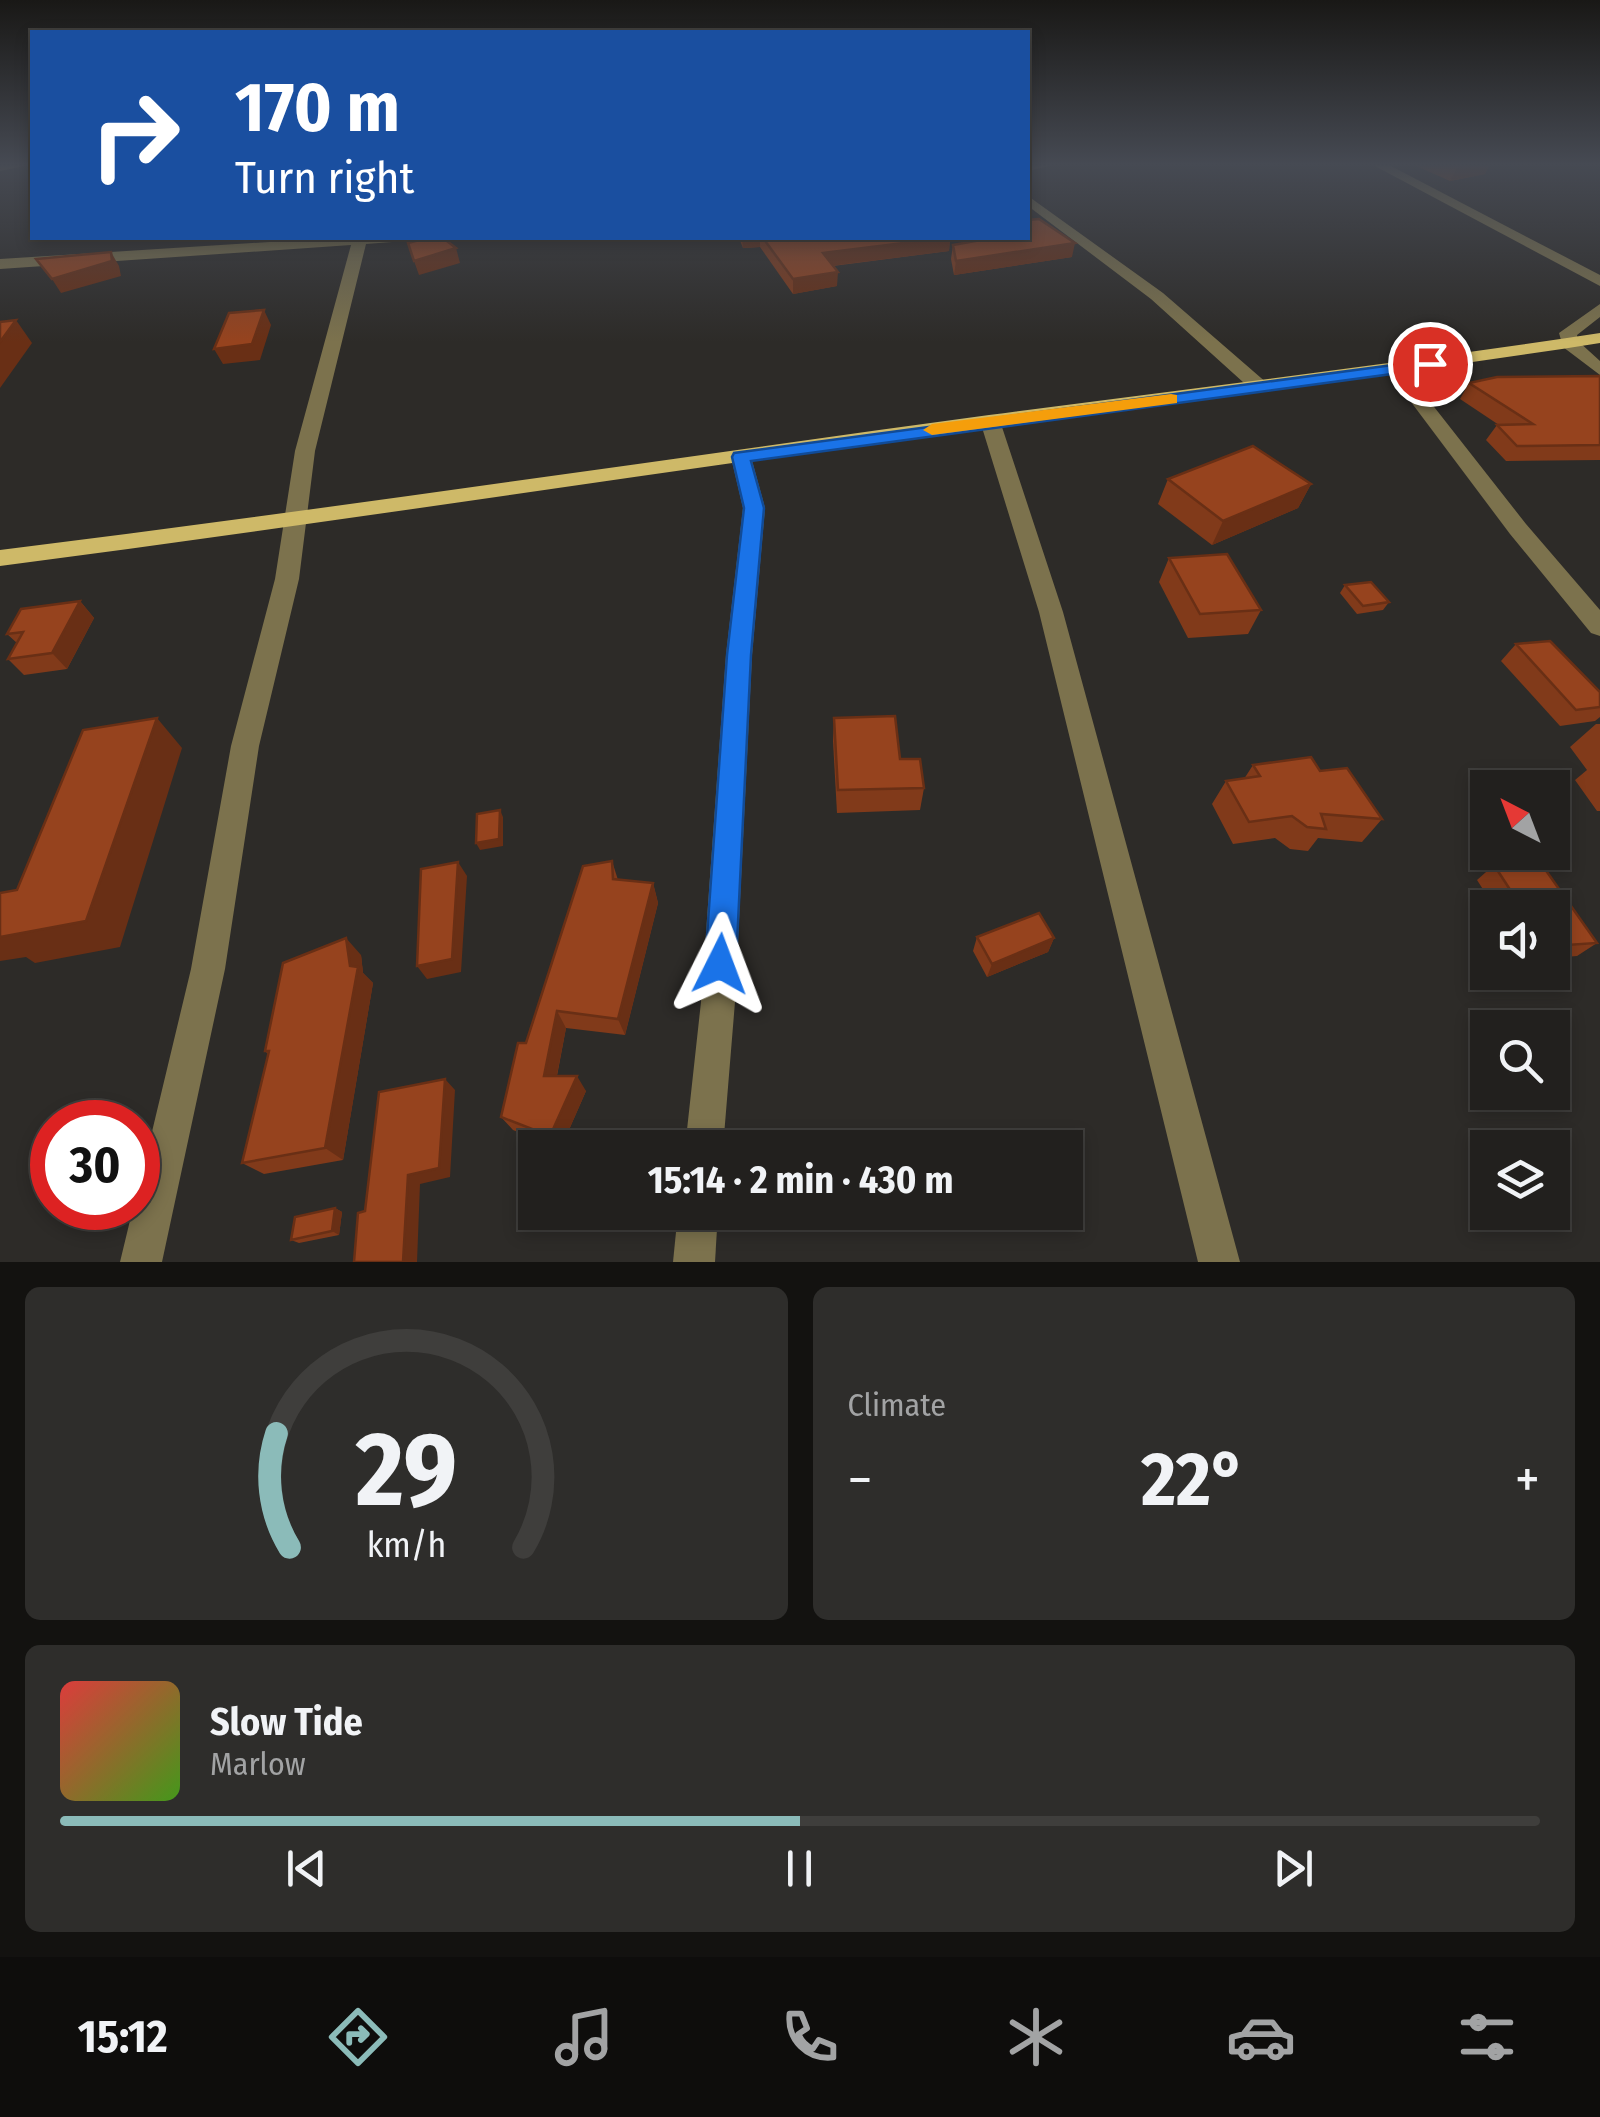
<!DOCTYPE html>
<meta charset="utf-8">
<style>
body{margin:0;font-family:"Fira Sans Condensed",sans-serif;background:#2e2d2b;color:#f1f3f6;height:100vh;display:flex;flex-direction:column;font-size:38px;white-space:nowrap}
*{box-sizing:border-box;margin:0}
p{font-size:32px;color:#a2a3a4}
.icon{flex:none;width:55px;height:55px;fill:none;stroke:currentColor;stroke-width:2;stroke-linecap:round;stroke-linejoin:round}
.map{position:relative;height:1262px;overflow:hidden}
.panel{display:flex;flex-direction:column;gap:25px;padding:25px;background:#131210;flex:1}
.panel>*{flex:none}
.guide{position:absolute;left:30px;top:30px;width:1000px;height:210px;border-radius:0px;box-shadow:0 5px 15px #0003,0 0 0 2px #3f3e3c;background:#1a4fa0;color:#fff;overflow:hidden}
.needle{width:65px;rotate:318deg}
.tools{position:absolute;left:1470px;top:770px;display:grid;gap:20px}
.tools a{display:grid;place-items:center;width:100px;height:100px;border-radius:0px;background:#22201e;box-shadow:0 5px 15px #0003,0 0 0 2px #3f3e3c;font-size:50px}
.speed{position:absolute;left:30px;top:1100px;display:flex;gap:20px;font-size:50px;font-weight:700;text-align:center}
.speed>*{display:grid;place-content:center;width:130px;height:130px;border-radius:50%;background:#22201e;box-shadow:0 5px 15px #0003,0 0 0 2px #3f3e3c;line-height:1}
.speed .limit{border:15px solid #d22;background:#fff;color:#111}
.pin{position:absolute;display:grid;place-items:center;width:85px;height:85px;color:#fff;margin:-42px;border:5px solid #fff;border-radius:50%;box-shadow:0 2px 10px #0007}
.me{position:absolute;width:110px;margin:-55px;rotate:3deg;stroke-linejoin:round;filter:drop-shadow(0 0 8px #0008)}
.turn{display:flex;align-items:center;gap:35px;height:210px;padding:0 40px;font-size:45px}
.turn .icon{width:130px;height:130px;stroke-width:2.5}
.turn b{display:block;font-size:70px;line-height:85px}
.big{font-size:75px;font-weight:700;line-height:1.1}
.panel .card{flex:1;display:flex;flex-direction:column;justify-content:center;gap:15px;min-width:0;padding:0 35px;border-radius:15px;background:#2e2d2b}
.panel .dial{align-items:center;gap:0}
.dial svg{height:260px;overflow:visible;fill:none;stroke:#3f3e3c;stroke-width:7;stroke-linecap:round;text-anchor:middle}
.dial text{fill:#f1f3f6;stroke:none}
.song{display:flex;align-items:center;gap:30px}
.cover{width:120px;height:120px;border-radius:15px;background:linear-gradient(135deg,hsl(0 70% 55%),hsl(100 70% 35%))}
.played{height:10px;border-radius:5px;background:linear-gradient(90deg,#8bbbb9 50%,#3f3e3c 50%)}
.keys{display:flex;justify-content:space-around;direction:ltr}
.heat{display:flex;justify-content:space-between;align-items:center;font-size:55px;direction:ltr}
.panel .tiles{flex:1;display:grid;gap:25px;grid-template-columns:1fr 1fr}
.card:last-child{grid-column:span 2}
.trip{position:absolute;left:518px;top:1130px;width:565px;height:100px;border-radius:0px;background:#22201e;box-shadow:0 5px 15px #0003,0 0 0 2px #3f3e3c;font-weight:700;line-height:100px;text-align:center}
.dock{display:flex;height:160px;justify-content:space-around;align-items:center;background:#0e0d0c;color:#a2a3a4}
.dock .icon{width:70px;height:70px}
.dock .active{color:#8bbbb9}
.dock b{font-size:45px;color:#f1f3f6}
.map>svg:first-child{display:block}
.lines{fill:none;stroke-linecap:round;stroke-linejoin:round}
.minor{fill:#7c724d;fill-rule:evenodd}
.major{fill:#ceb968;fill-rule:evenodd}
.wall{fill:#813a1a}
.shaded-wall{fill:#692f15}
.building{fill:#96431e;stroke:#692f15;stroke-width:2.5}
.route{fill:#1a73e8;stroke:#114b97;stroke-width:2.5}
.slow{fill:#f59e0b}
</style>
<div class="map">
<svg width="1600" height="1262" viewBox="0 0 1600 1262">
<rect width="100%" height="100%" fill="#2d2b28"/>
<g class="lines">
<g class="minor">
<path d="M0,165H29L0,171Z"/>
<path d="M1028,165H1053L1028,171Z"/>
<path d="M1373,165H1389L1600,275V286Z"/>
<path d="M1028,196L1163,293L1268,384V392H1254L1151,299L1028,206Z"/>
<path d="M333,238H399L392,242L366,244L315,451L299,579L259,746L225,969L162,1262H120L133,1208H138V1190L191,969L231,746L275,579L295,451L351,245L0,269V259Z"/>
<path d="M1600,304V317L1577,335L1578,341L1600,361V375L1563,347L1559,333Z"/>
<path d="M1396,365L1402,366L1526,524L1600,610V636L1591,633L1510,534L1390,374V366Z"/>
<path d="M990,415L1000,421L1063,612L1240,1262H1198L1039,612L980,421Z"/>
<path d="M741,451L751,457L765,508L752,655L735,1002L723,1148H685L701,1002L726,655L743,508L731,457Z"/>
<path d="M678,1212H718L715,1262H673Z"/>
</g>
<path class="major" d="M1600,333V343C1397,375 1193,399 989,427C659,472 330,523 0,566V550C330,509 659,460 989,415C1193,388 1397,364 1600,333Z"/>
</g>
<g class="wall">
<path d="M1414,165H1489L1485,174L1450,181Z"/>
<path d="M739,238H950L949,251L833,266L837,286L793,294L760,247L743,248Z"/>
<path d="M953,245L1072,257L954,275L951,259Z"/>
<path d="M1600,376V460L1506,461L1486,440L1497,425H1499L1460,399L1469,383Z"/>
<path d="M1168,479L1311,484L1298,508L1212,545L1158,504Z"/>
<path d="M1169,558L1261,610L1248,634L1188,638L1159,582Z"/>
<path d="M1345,585L1389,602L1383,610L1357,614L1340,593Z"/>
<path d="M80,601L94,618L67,669L24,675L8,659L17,643L7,634Z"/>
<path d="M1516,644L1600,692V717L1595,721L1560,726L1501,661Z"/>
<path d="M834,718L900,759L924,788L920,810L837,813L833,741Z"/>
<path d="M1596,724H1600V811H1597L1575,780L1587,770L1570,747Z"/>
<path d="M1253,765L1320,771L1382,819L1362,842L1318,838L1308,851L1290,849L1275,838L1233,844L1212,804L1226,781L1244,779Z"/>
<path d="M612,861L618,880L653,883L658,903L625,1035L566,1028L557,1076L586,1091L561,1148H557L513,1130L501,1117Z"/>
<path d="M1540,862L1597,943L1577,956L1552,958V908H1495L1477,880L1494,865Z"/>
<path d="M977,937L1054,938L1048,952L987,977L973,951Z"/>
<path d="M361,955L363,973L373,983L343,1160L264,1174L242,1163L268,1054L265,1051Z"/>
<path d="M335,1208L342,1212L339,1235L299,1243L291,1240Z"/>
</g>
<g class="shaded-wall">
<path d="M1470,165H1489L1485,174L1450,181L1457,168Z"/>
<path d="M742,238H760V247L743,248Z"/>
<path d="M950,238L949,251L822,267L823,253Z"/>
<path d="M1075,243L1072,257L954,275L956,261Z"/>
<path d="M456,248L460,263L419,275L414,261Z"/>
<path d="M111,252L119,266L121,276L61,293L52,279Z"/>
<path d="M838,272L837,286L793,294V279Z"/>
<path d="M264,310L271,325L260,360L223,364L214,349Z"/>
<path d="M16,320L32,343L0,388V342Z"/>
<path d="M1311,484L1298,508L1212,545L1223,521Z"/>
<path d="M80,601L94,618L67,669L52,653Z"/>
<path d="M157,718L182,748L120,947L35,963L26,957L0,961V929Z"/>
<path d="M500,810L503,817V846L480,850L476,843Z"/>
<path d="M458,862L467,876L461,972L427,979L417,966Z"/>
<path d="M653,883L658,903L625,1035L618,1019Z"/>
<path d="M346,938L361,955L363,973L373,983L343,1160L325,1148L350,966Z"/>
<path d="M1054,938L1048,952L987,977L992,964Z"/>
<path d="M557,1011L566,1028L554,1090L544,1076Z"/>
<path d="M577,1076L586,1091L561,1148H559L550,1136Z"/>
<path d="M445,1079L455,1090L450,1177L420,1184L417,1262H403L408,1175Z"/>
<path d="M335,1208L342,1212L339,1235L332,1231Z"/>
</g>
<g class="building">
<path d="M1039,219L1075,243L956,261L953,245L992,238H1028V220Z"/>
<path d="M427,238H443L456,248L414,261L408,243Z"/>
<path d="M763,238H944L823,253L838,272L793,279Z"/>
<path d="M111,252L112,261L52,279L36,259Z"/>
<path d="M264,310L252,344L214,349L229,313Z"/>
<path d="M16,320L0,342V322Z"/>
<path d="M1600,376V445L1517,446L1497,425L1533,424L1469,383L1497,377Z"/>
<path d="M1253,446L1311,484L1223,521L1168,479Z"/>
<path d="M1227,554L1261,610L1200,614L1169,558Z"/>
<path d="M1371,582L1389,602L1363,606L1345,585Z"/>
<path d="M80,601L52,653L8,659L23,632L7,634L21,609Z"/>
<path d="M1550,641L1600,692V707L1576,710L1516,644Z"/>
<path d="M895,716L900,759H920L924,788L838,790L834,718Z"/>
<path d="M157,718L86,921L0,937V893L17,890L83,730Z"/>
<path d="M1311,757L1320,771L1347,768L1382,819L1321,814L1326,829L1307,827L1292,816L1249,822L1226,781L1260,776L1253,765Z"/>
<path d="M500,810L499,839L476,843L477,814Z"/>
<path d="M612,861L613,879L653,883L618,1019L557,1011L544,1076H577L550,1136L501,1117L518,1043H526L583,866Z"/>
<path d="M458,862L452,959L417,966L421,869Z"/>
<path d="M1540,862L1597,943L1552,946V908H1522L1494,865Z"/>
<path d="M1039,913L1054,938L992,964L977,937Z"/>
<path d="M346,938L350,966L358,967L325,1148L242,1163L269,1051H265L283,963Z"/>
<path d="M445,1079L439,1168L408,1175L403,1262H354L358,1213L365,1211L379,1092Z"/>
<path d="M335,1208L332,1231L291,1240L295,1217Z"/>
</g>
<linearGradient id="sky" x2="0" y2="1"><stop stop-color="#191816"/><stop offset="0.48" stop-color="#464a53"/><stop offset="1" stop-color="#464a53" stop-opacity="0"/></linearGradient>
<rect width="1600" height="342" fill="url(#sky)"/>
<path class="route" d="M1430,360L1439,364L1436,368L751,461L764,508L751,655L736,964L731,974L720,979L709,974L705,964L727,655L744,508L732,457L734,453Z"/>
<path class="slow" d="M1171,394L1177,395V403L932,435L923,430L932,424Z"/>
</svg>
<div class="tools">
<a><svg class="needle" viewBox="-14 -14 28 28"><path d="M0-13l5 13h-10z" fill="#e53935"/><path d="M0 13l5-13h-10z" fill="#a2a3a4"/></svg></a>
<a><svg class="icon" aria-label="sound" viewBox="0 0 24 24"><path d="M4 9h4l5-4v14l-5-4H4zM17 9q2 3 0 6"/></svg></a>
<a><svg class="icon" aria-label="search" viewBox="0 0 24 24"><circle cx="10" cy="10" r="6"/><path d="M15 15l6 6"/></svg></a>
<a><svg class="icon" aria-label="layers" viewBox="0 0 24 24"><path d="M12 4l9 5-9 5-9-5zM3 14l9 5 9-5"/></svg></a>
</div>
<div class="speed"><div class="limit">30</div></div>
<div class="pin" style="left:1430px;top:364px;background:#d93025"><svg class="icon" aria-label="arrive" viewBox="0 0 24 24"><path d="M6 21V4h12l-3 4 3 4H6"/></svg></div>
<svg class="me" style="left:720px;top:964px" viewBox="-20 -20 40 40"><path d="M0-17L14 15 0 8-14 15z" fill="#1a73e8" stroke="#fff" stroke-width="4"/></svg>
<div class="trip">15:14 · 2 min · 430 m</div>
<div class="guide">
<div class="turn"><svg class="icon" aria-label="right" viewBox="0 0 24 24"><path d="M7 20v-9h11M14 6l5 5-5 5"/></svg><div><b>170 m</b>Turn right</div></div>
</div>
</div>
<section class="panel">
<div class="tiles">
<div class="card dial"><svg viewBox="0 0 100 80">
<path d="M14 69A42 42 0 1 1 86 69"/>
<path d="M14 69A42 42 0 0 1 10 34" stroke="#8bbbb9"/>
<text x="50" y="56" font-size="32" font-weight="700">29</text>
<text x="50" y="72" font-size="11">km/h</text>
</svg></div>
<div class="card"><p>Climate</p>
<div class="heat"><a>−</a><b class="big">22°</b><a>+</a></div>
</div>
<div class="card">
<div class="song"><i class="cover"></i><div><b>Slow Tide</b><p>Marlow</p></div></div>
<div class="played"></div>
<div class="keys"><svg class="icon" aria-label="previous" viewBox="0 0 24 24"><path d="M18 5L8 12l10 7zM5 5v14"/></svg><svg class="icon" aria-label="pause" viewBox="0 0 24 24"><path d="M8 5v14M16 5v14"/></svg><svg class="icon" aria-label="next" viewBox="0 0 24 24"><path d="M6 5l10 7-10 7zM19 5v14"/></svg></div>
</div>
</div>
</section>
<nav class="dock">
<b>15:12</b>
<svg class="icon active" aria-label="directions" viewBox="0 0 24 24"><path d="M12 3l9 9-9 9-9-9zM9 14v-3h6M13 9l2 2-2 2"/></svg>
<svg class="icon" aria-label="music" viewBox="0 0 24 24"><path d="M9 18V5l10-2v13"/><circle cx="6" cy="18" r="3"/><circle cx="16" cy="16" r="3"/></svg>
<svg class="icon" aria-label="phone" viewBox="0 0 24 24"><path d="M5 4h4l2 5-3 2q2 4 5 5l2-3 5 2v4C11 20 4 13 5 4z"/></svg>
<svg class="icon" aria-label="climate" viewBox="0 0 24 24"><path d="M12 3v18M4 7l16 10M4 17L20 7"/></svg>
<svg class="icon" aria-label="car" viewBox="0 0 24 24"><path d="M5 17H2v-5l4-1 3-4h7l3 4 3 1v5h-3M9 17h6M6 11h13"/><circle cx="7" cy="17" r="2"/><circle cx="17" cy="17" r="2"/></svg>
<svg class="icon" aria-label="filters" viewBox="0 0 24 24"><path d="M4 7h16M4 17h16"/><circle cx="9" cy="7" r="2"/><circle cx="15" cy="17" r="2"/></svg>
</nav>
